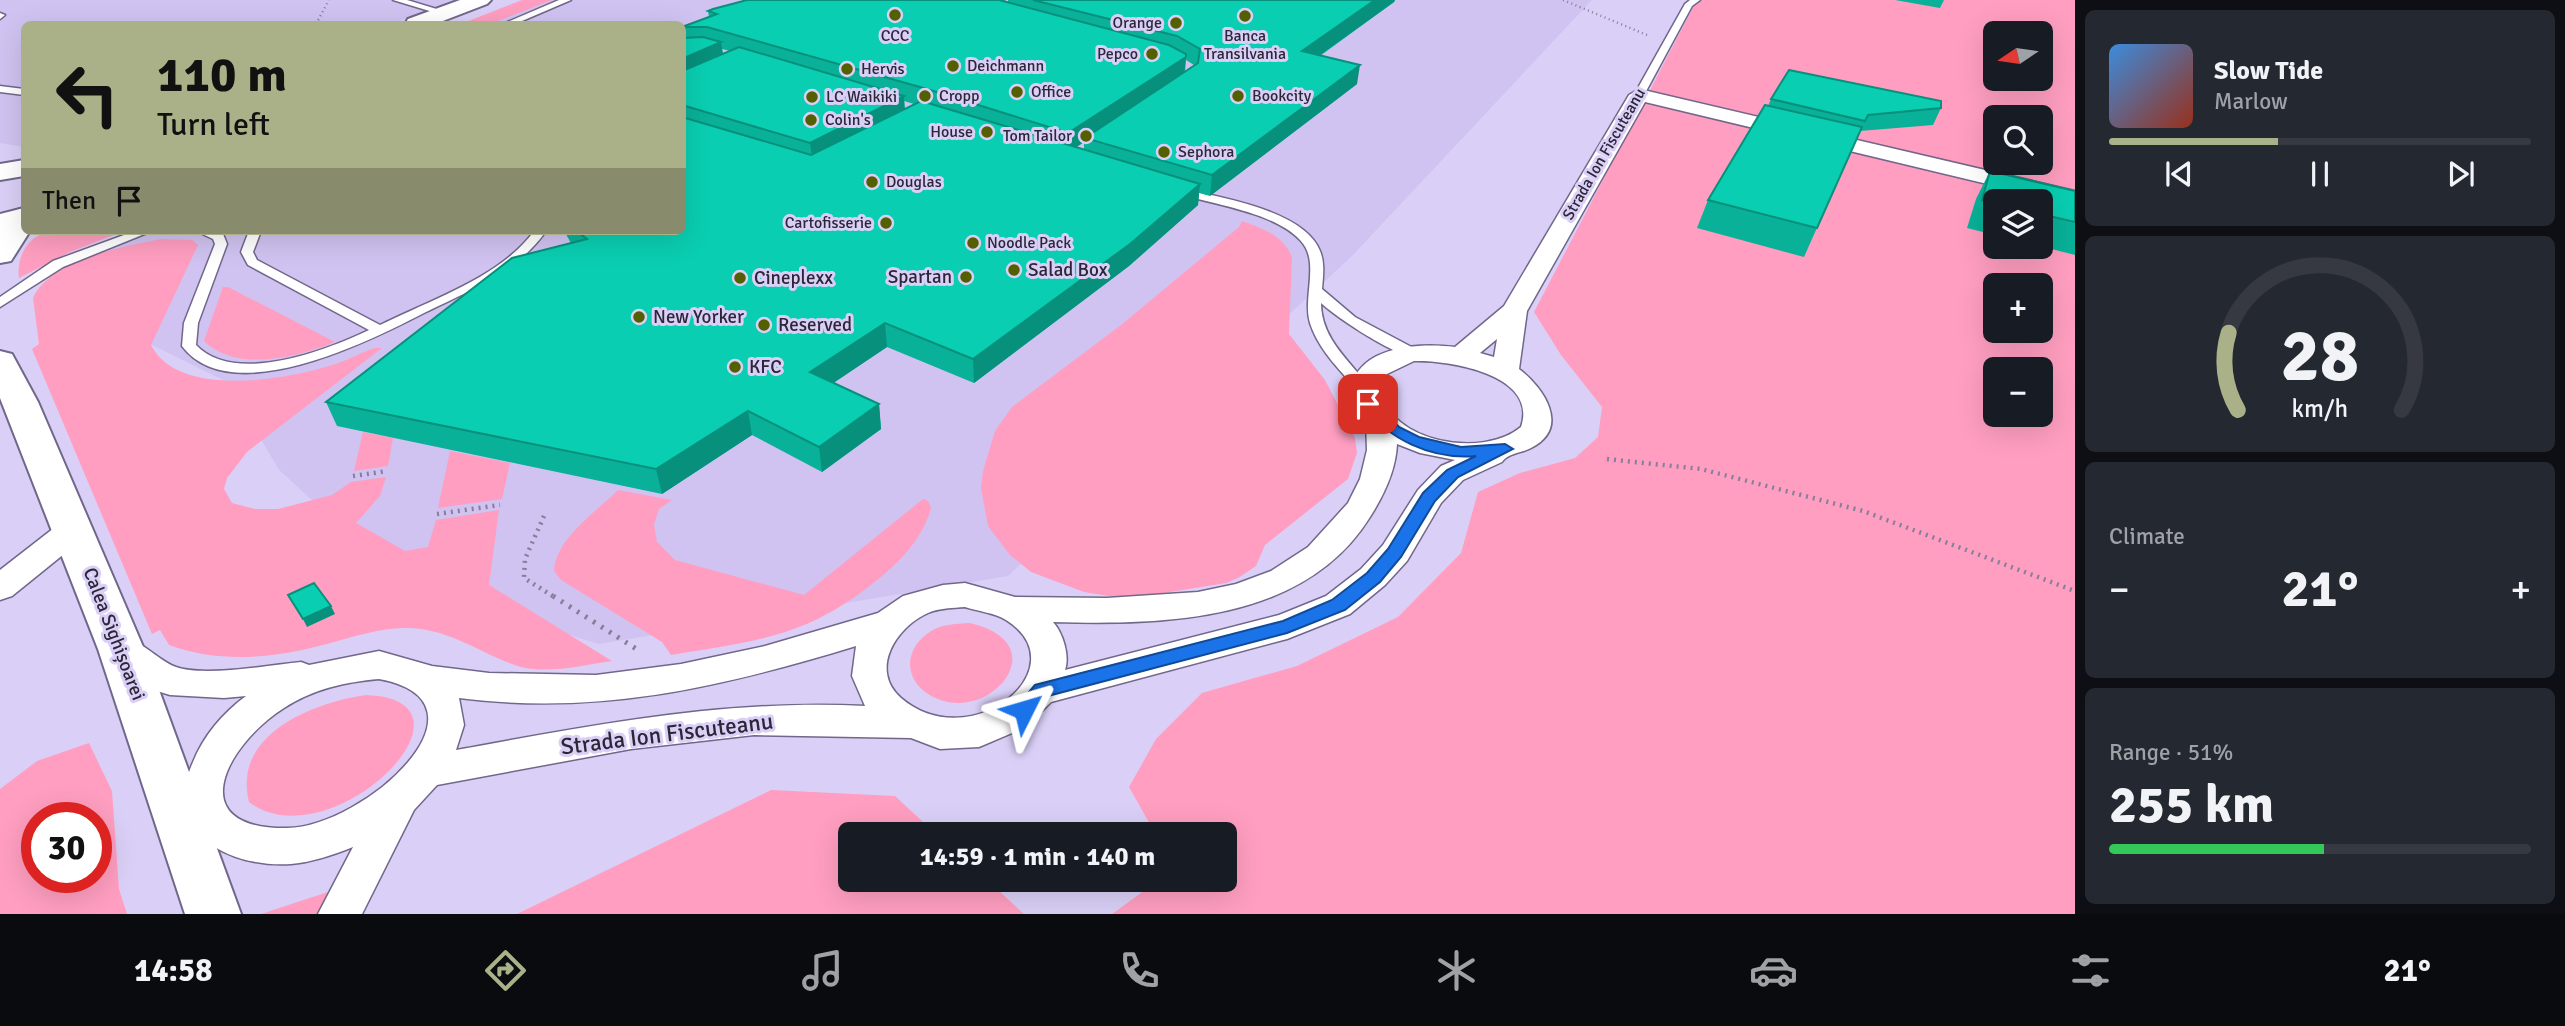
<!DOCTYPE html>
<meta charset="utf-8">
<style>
body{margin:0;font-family:Signika,sans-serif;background:#242831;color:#f1f3f6;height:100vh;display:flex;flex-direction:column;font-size:26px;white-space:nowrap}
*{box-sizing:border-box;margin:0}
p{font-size:23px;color:#9ea1a6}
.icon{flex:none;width:38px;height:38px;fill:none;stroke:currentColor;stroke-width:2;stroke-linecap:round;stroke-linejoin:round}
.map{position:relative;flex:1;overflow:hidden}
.panel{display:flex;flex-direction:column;gap:10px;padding:10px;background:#0d0f14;width:490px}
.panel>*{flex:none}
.banner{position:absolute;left:21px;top:21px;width:665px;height:214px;border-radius:10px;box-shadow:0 7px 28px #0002;background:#aab087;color:#111;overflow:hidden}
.needle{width:46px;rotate:257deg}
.controls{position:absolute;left:1983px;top:21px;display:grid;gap:14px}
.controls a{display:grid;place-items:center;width:70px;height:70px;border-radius:10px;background:#171b24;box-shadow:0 7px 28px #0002;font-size:35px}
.speed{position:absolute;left:21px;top:802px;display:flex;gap:14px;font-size:35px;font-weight:700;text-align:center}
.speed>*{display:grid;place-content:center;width:91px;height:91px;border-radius:50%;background:#171b24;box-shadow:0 7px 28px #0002;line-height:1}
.speed .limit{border:10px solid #d22;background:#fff;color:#111}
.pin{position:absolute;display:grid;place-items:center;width:60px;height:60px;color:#fff;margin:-30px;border-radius:14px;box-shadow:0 4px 10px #0006}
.me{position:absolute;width:77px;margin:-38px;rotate:50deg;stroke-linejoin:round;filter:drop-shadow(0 0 5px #0008)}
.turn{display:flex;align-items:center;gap:24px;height:147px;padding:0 21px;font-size:32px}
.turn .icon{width:91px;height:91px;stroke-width:2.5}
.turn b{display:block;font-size:49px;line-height:60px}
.then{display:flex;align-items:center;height:66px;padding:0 21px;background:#0003;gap:14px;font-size:26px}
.big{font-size:52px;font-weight:700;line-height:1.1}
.panel .widget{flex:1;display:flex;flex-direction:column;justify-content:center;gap:10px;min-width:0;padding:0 24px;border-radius:10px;background:#242831}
.panel .dial{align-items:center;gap:0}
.dial svg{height:182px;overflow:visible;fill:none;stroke:#363941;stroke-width:7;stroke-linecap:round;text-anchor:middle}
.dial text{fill:#f1f3f6;stroke:none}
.song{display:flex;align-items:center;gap:21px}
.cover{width:84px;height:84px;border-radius:10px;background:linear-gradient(135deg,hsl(210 70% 55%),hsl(10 70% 35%))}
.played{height:7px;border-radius:4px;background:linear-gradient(90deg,#aab087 40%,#363941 40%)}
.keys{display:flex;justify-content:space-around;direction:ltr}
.heat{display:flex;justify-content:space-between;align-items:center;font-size:38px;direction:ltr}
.charge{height:10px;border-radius:5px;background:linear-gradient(90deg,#34c759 51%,#363941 0)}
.trip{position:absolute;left:838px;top:822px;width:399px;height:70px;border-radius:10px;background:#171b24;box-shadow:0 7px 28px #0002;font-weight:700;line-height:70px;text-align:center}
.dock{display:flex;height:112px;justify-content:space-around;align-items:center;background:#090b0e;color:#9ea1a6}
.dock .icon{width:49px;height:49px}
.dock .current{color:#aab087}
.dock b{font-size:32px;color:#f1f3f6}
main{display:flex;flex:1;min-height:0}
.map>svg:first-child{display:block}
.built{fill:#d0c3f1}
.green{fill:#ff9ec0;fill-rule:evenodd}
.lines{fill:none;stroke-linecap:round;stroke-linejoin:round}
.service-casing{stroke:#71678a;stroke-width:3}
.minor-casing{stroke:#71678a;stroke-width:3}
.secondary-casing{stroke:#71678a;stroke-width:4}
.primary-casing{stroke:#71678a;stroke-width:4}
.path-far2{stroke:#867f9a;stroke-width:2.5;stroke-dasharray:1 3.5;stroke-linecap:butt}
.path-far1{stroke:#867f9a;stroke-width:4.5;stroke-dasharray:2 5;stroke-linecap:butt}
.path{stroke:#867f9a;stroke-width:5;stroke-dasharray:2.5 7;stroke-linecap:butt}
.service{fill:#fff;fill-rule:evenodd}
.minor{fill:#fff;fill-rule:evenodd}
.secondary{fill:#fff;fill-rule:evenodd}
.primary{fill:#fff;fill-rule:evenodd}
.wall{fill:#09b198;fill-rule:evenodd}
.shaded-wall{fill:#07907c}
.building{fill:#0aceb1;stroke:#07907c;stroke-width:2}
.route{fill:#1a73e8;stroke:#114b97;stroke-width:2}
.poi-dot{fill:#545f00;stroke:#dad0f7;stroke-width:2.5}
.labels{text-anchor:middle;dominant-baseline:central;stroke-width:6;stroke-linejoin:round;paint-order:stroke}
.far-poi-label{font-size:16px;fill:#2c2736;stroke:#dad0f7;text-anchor:start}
.far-street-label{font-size:16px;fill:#2c2736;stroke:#dad0f7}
.poi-label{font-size:19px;fill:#2c2736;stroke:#dad0f7;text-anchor:start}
.street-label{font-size:19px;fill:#2c2736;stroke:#dad0f7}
.near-street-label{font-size:23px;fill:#2c2736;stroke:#dad0f7}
</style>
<main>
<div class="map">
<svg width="2075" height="914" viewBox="0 0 2075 914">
<rect width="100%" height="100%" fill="#dad0f7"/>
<g class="built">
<path d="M0,0H455L391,24H24V147L0,143Z"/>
<path d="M528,0H1592L1352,256L1008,576L599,644L405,585L279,470L227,382L65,302L124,231H682V24H465Z"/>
</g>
<g class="green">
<path d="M522,0H552L490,24H461Z"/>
<path d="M1697,0H2075V914H1112L1159,880H1225V835H1156L1129,787L1156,739L1202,693L1297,666L1398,617L1461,553L1478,492L1520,473L1575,458L1598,437L1602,407L1561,355L1534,312ZM1995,33H2040V79H1995ZM1995,117H2040V163H1995ZM1995,201H2040V247H1995ZM1995,285H2040V331H1995ZM1995,369H2040V415H1995Z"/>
<path d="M1242,221C1264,229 1283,235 1292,257L1289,334L1325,380L1355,438L1357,453L1348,479L1265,545L1256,566L1238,578L1226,583L1164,593L1115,597L1084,592L1031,572L1010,555L988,526L981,488L983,471L995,431L1012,407L1121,325L1239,227Z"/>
<path d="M47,233L114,235L70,252L19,278C16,259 27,236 47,233Z"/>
<path d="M162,239L192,240L198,245L151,345C178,399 288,380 335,364C349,360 361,352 375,348H382L247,452L227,478L224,489L232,503L255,509H278L332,495L351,482L386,477L380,496L356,523L405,551L428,547L436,520L499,510L489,585L612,661C584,665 549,674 521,667C482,655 448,627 405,628C379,628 353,637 327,644C275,658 221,664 169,645L160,630L152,634L32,349L39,344L33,298C51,259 124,246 162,239Z"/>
<path d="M228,287L335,342C298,357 236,373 204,341L223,287Z"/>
<path d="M363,432L393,438L388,466L354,471Z"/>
<path d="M450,451L510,463L502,499L438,508Z"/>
<path d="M618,490L672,500L659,509L654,525L657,542L675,560L804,595L923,499L928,501L931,508C924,535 903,559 882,576C809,637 761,640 671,655L662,642L561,580L554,571C556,538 596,512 618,490Z"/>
<path d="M969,623C1062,643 985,731 928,694C901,676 906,645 933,630C944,624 956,624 969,623Z"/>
<path d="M366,695C495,700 331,863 249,802C232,734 312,703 366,695Z"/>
<path d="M89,743L112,791L119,889L127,914H0V789L37,761ZM37,817H96V877H37Z"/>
<path d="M771,790L895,796L937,835H850V880H987L1024,914H517Z"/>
<path d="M337,889L322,914H261Z"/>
</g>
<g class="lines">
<g class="service-casing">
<g id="service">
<path d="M393,0H407L450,13L446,16Z"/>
<path d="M559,0H571L515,24H503Z"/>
<path d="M1690,0H1700L1692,6L1644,95L1635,97L1634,95L1685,4Z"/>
<path d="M0,13L5,15L0,19Z"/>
<path d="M0,86L24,89V95L0,92Z"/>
<path d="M1179,188C1218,197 1304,210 1320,251C1325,263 1323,276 1322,289L1355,317L1419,351L1421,354L1419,357C1401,361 1336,317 1321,303C1321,340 1352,363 1372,390L1370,393H1360C1342,372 1319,351 1310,323C1302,297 1321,261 1300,240C1274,212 1211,204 1175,193L1173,191Z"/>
<path d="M135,231H152L63,267L0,307V297L53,261Z"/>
<path d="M196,231H214L223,234L227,244L198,323L196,345C235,386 327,350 369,330L248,265L241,252L249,231H261L253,252L257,260L380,325C430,300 501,277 534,231H546C516,274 470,290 424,313C370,341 231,411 182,346L184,323L215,244L213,239Z"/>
</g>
</g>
<g class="minor-casing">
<g id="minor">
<path d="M1639,89L2075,191V205L1645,102L1527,311L1519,369C1544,388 1571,428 1531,448C1522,453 1508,453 1502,462L1463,480L1441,503L1407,561L1385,585L1350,614L1287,639L1051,702L1026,727L979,747L940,749L911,738L754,735L631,749L437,785L414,810L362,914H318L353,847C333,855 313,862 291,864C229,868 161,833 193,762C204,735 223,713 246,696L224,698L170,695L157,691L108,658L103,649L108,640C137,631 151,657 176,667C203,677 271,665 301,662L309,665L379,651L432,666L489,673L596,675L681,664L765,646L878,613L903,596L943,585L965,583L1015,597L1107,598L1198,592L1236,584L1271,571L1308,547L1348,503L1360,479L1367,450L1366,421L1351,388C1360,345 1421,343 1455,347L1504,306L1629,95ZM1497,339L1494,357L1480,353ZM1414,361C1448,360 1539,374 1521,427C1483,459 1389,443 1379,388L1387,374ZM1397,444L1420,453L1455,460L1441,466L1418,490L1383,545L1361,569L1326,596L1279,615L1065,670C1070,656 1063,633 1053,622C1164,625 1304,623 1370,517C1384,495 1396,470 1397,444ZM965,607C977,611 995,613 1006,620C1081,667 971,758 901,698C869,670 896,627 928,613C939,608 953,608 965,607ZM856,646L852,676L865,706C726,699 593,725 456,750L464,725L459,698C599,716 722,687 856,646ZM379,679C502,702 365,827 287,828C180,829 227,744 284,708C313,689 345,682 379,679Z"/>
<path d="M74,518L85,521L90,529L85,537L12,596L0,600V570L63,521Z"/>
</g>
</g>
<g class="secondary-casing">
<g id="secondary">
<path d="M24,208V231H30L11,261L0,263V231L14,211Z"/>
<path d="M0,351L12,354L38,402L144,649L241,914H185L98,649L0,398Z"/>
</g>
</g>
<g class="primary-casing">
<g id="primary">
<path d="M460,0H491L487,4L435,24H405L408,19Z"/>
<path d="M24,160V176L0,180V164Z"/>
<path d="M24,208V226L0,232V214Z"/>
</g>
</g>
<g class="path-far2">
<path d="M1563,0L1647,35"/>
<path d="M316,24L329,0"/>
</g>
<g class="path-far1">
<path d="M1607,459L1701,469L1863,511L2075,591"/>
<path d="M353,476L387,471"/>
<path d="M437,514L500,505"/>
<path d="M544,516L525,559L524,578L556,598"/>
</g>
<path class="path" d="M553,596L638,650"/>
<use href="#service" class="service"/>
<use href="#minor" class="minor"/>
<use href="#secondary" class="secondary"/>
<use href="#primary" class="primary"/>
</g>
<g class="wall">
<path d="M1007,0L1004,1L1008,2V0H1395L1394,2L1320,56L1357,84L1210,196L1199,193L1198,205L1129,266L974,383L887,347L833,383L879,404L881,429L822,472L752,435L662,494L337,426L326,402L571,243L564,231H682V26L709,17L708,11ZM722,49L730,51L723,54ZM1186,60L1194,65L1185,72ZM904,101L914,104L905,109ZM1084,142V150L1076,147Z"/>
<path d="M1895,0H1944L1940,8Z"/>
<path d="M1771,99L1941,108L1933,125L1860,131L1804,257L1697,228L1708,200L1768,106Z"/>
<path d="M1990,171L2075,191V255L2040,246V201H1995V235L1967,228L1976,199Z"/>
</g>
<g class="shaded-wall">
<path d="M1375,0H1395L1394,2L1299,70L1302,51Z"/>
<path d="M721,42L724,61L682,80V59Z"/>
<path d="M1186,57L1184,76L1085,138L1084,142L1068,153V133Z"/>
<path d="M1360,65L1357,84L1210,196L1212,175Z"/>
<path d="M904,96L905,116L813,163L810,143Z"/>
<path d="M1200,184L1198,205L1129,266L974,383L973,359Z"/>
<path d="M885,323L887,347L814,396L810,372Z"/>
<path d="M879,404L881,429L822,472L819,447Z"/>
<path d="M748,411L752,435L662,494L656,469Z"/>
<path d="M331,606L335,614L307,627L303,619Z"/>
</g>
<g class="building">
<path d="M747,0H999L1169,45L1186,54V57L1068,133L927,89L707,27H682L717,14L708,11L713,9Z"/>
<path d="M1033,0H1375L1302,51L1360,65L1212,175L1085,138L1198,63L1200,49L1177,36Z"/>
<path d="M703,37L721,42L682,59V38Z"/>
<path d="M739,47L904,96L810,143L682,105V71Z"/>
<path d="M1789,70L1941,101V108L1868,115L1865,121L1771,99Z"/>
<path d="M921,101L1200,184L1130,244L973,359L885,323L810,372L879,404L819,447L748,411L656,469L326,402L512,258L587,239L577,231H682V117L811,155Z"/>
<path d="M1765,105L1862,127L1817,228L1708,200Z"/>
<path d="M1990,171L2075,191V222L2040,214V201H1995V203L1982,200Z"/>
<path d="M314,583L331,606L303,619L288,595Z"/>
</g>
<path class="route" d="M1368,399L1374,401L1399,427L1419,437L1461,447L1505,444L1513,449L1458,477L1435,501L1401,557L1380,582L1345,610L1287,633L1048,696L1031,715H1017L1014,710L1035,685L1283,621L1332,600L1367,573L1388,549L1423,493L1447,470L1476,456C1431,460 1388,439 1361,404Z"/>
<g class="poi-dot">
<circle cx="895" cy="15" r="7"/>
<circle cx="1245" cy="16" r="7"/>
<circle cx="1176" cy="23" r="7"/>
<circle cx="1152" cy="54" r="7"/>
<circle cx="953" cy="66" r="7"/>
<circle cx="847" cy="69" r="7"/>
<circle cx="1017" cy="92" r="7"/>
<circle cx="925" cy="96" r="7"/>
<circle cx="1238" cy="96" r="7"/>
<circle cx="812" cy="97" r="7"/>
<circle cx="811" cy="120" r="7"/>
<circle cx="987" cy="132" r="7"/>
<circle cx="1086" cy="136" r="7"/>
<circle cx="1164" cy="152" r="7"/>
<circle cx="872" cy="182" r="7"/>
<circle cx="886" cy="223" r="7"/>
<circle cx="973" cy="243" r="7"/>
<circle cx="1014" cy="270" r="7"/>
<circle cx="966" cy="277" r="7"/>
<circle cx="740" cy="278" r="7"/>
<circle cx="639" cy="317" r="7"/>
<circle cx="764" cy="325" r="7"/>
<circle cx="735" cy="367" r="7"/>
</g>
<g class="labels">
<g class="far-poi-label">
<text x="1162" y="23" text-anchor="end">Orange</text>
<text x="895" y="36" text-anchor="middle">CCC</text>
<text x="1245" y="36" text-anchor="middle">Banca<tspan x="1245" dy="18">Transilvania</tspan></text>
<text x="1138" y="54" text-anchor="end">Pepco</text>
<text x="967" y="66">Deichmann</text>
<text x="861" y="69">Hervis</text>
<text x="1031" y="92">Office</text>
<text x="939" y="96">Cropp</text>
<text x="1252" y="96">Bookcity</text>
<text x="826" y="97">LC Waikiki</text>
<text x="825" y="120">Colin's</text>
<text x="973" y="132" text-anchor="end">House</text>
<text x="1072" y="136" text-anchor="end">Tom Tailor</text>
<text x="1178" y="152">Sephora</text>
<text x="886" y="182">Douglas</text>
<text x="872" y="223" text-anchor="end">Cartofisserie</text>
<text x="987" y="243">Noodle Pack</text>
</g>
<g class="far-street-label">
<text transform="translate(1604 154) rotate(-60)">Strada Ion Fiscuteanu</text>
</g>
<g class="poi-label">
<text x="1028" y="270">Salad Box</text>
<text x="952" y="277" text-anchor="end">Spartan</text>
<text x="754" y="278">Cineplexx</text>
<text x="653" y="317">New Yorker</text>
<text x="778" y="325">Reserved</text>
<text x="749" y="367">KFC</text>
</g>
<g class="street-label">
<text transform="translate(114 634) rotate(69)">Calea Sighișoarei</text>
</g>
<g class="near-street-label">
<text transform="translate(667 734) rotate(-7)">Strada Ion Fiscuteanu</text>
</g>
</g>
</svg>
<div class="controls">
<a><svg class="needle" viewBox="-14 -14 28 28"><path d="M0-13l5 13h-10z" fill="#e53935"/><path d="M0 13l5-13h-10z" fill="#9ea1a6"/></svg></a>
<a><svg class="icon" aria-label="search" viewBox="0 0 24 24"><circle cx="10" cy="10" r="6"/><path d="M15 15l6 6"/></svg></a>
<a><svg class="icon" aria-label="layers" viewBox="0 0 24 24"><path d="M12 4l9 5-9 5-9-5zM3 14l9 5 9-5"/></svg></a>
<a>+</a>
<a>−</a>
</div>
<div class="speed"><div class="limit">30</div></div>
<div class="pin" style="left:1368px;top:404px;background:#d93025"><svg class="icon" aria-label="arrive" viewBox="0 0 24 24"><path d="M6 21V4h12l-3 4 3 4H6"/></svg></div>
<svg class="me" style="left:1024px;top:710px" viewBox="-20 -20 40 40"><path d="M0-17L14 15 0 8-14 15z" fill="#1a73e8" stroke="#fff" stroke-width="4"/></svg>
<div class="trip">14:59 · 1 min · 140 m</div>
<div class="banner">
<div class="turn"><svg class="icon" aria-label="left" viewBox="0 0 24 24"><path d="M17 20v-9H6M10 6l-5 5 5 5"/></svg><div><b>110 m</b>Turn left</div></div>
<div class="then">Then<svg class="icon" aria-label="arrive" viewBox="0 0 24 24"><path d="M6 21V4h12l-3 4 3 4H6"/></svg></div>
</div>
</div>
<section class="panel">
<div class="widget">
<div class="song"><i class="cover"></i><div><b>Slow Tide</b><p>Marlow</p></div></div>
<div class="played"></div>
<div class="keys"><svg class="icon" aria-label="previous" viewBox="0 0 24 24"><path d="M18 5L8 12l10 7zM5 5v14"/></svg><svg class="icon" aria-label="pause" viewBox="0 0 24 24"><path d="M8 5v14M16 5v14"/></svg><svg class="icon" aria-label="next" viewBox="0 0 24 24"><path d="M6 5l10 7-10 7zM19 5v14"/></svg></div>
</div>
<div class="widget dial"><svg viewBox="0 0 100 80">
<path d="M14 69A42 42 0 1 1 86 69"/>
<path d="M14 69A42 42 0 0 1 10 35" stroke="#aab087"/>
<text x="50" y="56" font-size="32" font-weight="700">28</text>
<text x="50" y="72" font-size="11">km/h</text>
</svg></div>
<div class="widget"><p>Climate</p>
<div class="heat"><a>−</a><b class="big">21°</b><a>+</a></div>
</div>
<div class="widget"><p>Range · 51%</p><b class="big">255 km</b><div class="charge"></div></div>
</section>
</main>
<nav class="dock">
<b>14:58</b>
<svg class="icon current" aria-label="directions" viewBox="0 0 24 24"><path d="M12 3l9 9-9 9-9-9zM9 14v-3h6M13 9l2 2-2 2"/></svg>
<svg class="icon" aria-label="music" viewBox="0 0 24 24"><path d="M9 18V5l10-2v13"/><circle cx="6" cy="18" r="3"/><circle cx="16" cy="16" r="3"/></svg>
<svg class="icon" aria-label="phone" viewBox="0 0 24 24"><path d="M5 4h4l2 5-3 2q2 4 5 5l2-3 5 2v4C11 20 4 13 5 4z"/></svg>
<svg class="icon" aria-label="climate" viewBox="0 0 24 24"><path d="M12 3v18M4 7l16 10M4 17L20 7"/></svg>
<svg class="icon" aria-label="car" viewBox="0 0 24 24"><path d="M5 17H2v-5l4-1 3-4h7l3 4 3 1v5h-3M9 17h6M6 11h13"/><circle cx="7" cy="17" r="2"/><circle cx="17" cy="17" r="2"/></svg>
<svg class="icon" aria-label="filters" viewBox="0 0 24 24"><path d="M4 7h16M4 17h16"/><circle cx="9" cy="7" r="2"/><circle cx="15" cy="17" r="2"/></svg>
<b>21°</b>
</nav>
